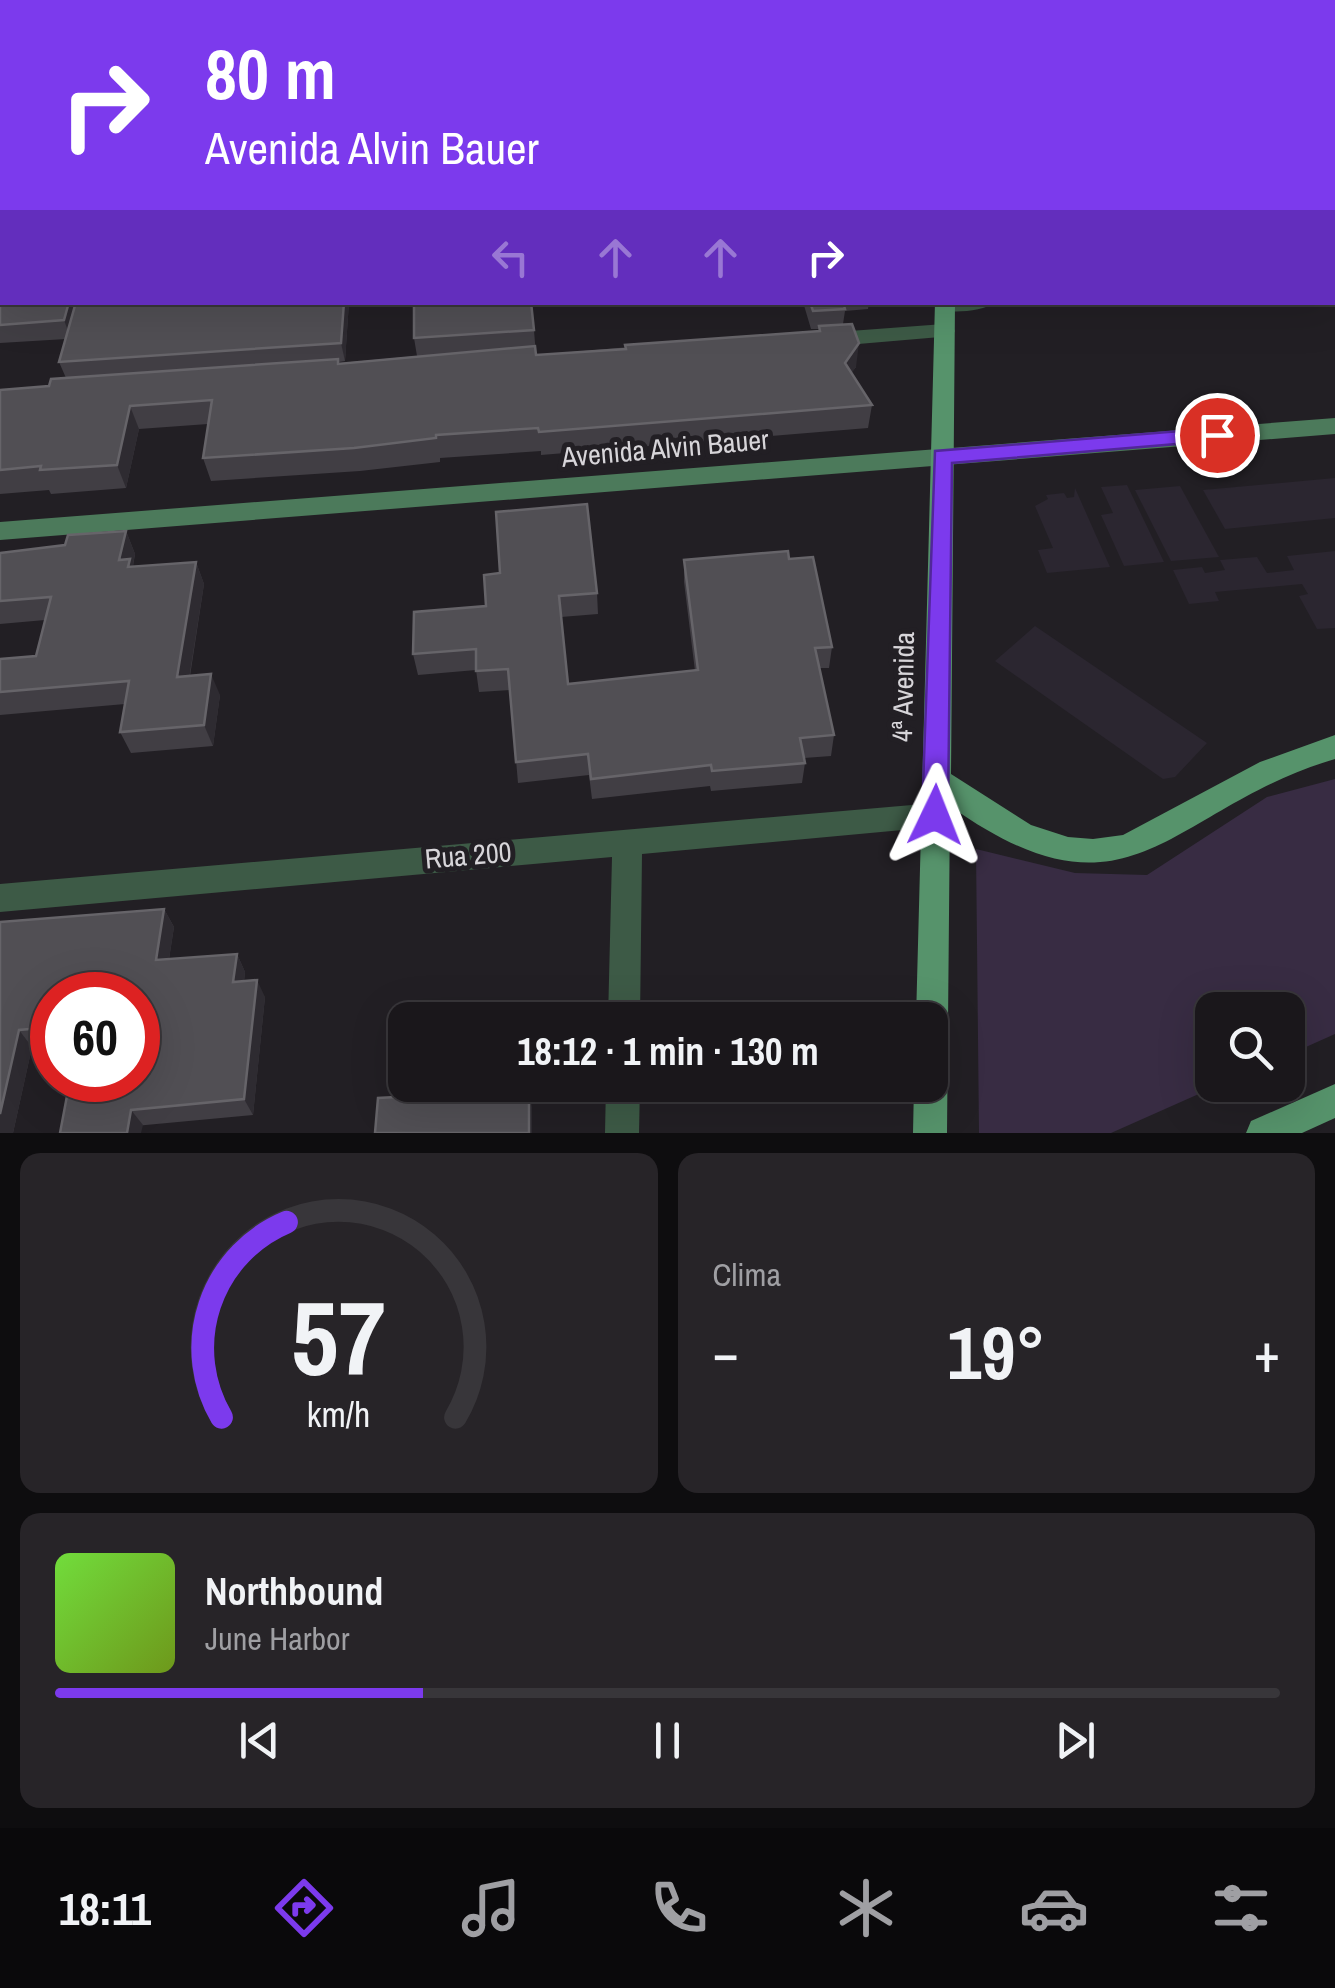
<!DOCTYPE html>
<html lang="pt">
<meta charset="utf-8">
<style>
body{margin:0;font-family:"Archivo Narrow",sans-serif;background:#272428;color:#f1f3f6;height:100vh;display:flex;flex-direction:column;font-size:38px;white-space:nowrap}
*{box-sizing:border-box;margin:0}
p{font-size:32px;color:#9f9fa3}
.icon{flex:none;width:55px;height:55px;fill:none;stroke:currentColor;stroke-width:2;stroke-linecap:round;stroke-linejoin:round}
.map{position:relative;height:1133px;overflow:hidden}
.panel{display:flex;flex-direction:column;gap:20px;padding:20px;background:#0e0d0f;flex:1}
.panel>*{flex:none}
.banner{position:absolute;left:0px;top:0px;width:1335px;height:305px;box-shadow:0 10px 40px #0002,0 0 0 2px #38363a;background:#7c3aed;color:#fff;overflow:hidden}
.buttons{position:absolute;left:1195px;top:992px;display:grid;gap:20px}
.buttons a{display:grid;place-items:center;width:110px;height:110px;border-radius:20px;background:#1a171b;box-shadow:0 10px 40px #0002,0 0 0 2px #38363a;font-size:50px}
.speed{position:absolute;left:30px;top:972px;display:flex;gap:20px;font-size:50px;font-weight:700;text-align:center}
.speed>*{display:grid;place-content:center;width:130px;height:130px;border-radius:50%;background:#1a171b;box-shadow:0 10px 40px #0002,0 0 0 2px #38363a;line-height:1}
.speed .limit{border:15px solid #d22;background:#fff;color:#111}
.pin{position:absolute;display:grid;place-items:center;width:85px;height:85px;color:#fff;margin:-42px;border:5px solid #fff;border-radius:50%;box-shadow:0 2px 10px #0007}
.me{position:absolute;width:110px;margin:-55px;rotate:2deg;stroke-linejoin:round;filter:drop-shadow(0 0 8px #0008)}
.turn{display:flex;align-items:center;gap:35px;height:210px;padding:0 40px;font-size:45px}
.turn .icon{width:130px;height:130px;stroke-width:2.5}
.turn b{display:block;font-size:70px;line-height:85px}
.lanes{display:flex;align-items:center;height:95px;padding:0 40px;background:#0003;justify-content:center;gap:50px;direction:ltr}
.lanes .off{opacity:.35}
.big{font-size:75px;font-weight:800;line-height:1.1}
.panel .widget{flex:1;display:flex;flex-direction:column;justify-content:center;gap:15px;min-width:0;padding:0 35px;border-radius:20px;background:#272428}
.panel .dial{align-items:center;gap:0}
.dial svg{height:260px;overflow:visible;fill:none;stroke:#38363a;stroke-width:7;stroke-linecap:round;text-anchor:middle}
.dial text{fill:#f1f3f6;stroke:none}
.song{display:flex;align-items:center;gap:30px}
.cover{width:120px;height:120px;border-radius:15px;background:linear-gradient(135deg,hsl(100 70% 55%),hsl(80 70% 35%))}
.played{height:10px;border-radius:5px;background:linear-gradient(90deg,#7c3aed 30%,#38363a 30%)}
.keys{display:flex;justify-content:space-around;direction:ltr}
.heat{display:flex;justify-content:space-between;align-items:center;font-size:55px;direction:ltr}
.panel .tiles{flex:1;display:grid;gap:20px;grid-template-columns:1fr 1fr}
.widget:last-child{grid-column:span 2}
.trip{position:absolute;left:388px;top:1002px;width:560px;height:100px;border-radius:20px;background:#1a171b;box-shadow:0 10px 40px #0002,0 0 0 2px #38363a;font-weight:800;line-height:100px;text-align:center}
.menu{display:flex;height:160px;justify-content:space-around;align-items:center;background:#0a090b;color:#9f9fa3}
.menu .icon{width:70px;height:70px}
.menu .active{color:#7c3aed}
.menu b{font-size:45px;color:#f1f3f6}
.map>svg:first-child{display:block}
.built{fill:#2b2630}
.green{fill:#382c43}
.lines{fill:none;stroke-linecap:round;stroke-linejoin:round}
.street{fill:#3d5a46;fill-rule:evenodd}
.secondary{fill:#4c7a5b;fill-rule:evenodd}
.primary{fill:#56936b;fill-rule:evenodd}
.wall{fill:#413e44}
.shaded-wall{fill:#2e2b31}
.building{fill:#514f54;stroke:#666469;stroke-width:2.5}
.route{fill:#7c3aed;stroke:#51269a;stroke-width:2.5}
.labels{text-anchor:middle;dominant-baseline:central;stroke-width:10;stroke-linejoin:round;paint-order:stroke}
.street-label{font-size:28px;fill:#d7d5d9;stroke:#221f24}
</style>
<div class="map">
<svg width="1335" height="1133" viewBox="0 0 1335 1133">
<rect width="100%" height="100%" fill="#221f24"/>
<g class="built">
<path d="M1335,478V518L1225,529L1203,490Z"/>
<path d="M1127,485L1140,512L1164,562L1124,566L1101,515L1113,513L1101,487Z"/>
<path d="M1180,486L1219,557L1171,561L1135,490Z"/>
<path d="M1075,488L1110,567L1047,573L1038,550L1053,548L1035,506L1048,499L1046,495L1064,493L1067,498L1074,497Z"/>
<path d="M1335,551V628L1317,629L1299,596L1308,594L1302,584L1215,592L1219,601L1189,604L1173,570L1202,567L1205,573L1225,570L1220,560L1257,557L1267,573L1294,570L1287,556Z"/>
<path d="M1035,626L1207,743L1175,777L1163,779L995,661Z"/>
</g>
<path class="green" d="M1335,779V1034L1288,1055V1010H1212V1085H1219L1111,1133H979L976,849L1075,873L1147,875L1267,797Z"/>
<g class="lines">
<g class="street">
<rect x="1332" y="30" width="3" height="10"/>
<rect x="0" y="102" width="2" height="10"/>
<rect x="1332" y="145" width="3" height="10"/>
<rect x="1332" y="273" width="3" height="12"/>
<path d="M936,302H995C983,312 954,313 938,310Z"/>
<path d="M944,324L952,326L955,331L952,336L823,347L812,340L823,333Z"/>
<path d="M935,803L945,806L949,815L945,824L935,827L642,854L640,1020H608L612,857L0,912V884Z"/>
<path d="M606,1085H640L639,1133H605Z"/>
</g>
<path class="secondary" d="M1335,418V434L0,540V522Z"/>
<g class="primary">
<rect x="943" y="0" width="16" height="2"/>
<path d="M935,302H955L951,774L1031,825L1068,837L1093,839L1123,835L1260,762L1335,735V759C1168,808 1133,936 950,806L947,1133H913L914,1085H930V1020H916Z"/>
<path d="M1335,1084V1118L1302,1133H1246L1251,1121Z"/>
</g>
</g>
<g class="wall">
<path d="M2,4V92H0V10Z"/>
<path d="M0,164L2,302H349L345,361L339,362V363L417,356L414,338V302H574L532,306L536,355L818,331L819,329H811L803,302H869L868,309L845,311L843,324L856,367L851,373L872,405L868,428L541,455V451L440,458V462L360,471L211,481L203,458L208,424L139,429L126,488L51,494L49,490L0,494V390L49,386L66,378L59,362L66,339L0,343Z"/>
<path d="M126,531L135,554L133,566L196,562L204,584L190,676L220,695L213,746L131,753L120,732L125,704L0,715V659L36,656L45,620L0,624V553L65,545Z"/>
<path d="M789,559L832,647L829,668H820L834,735L831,756L804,758L805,763L802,783L711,791L710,786L592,799L589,775L518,783L510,690L479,692L476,670L418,675L413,654L486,606L484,575L597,593L598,614L561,617L568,684L695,671L684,582V560Z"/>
<path d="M164,909L174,927L169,959L237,954L245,972L244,981L265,997L253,1115L60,1133L138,1080L52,995V1044L32,1047L13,1133H0V922Z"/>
</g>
<g class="shaded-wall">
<path d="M69,302H81L71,339L64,320Z"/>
<path d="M344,302H349L345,361L341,343Z"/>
<path d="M859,343L856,367L842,386L845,363Z"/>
<path d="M130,406L139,429L126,488L117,465Z"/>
<path d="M126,531L135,554L133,564L140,581L119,560Z"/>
<path d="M196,562L204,584L186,698L177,677Z"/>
<path d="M211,674L220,695L213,746L204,725Z"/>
<path d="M164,909L174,927L166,978L156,960Z"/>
<path d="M237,954L245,972L242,999L233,982Z"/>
<path d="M257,980L265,997L253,1115L244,1099Z"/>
<path d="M19,1030L32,1047L13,1133H0V1114Z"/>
<path d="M529,1090L532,1107V1133H529Z"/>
<path d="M131,1110L143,1125L141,1133H127Z"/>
</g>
<g class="building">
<path d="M4,0H564V2H3Z"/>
<path d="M642,0H895V2H643Z"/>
<path d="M2,4V74L0,75V10Z"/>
<path d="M0,164H2V302H69L64,320L0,325Z"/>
<path d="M76,302H344L341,343L59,362Z"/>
<path d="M414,302H531L534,330L414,338Z"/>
<path d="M810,302H843L845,309L813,311Z"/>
<path d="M852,324L859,343L845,363L872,405L539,432L538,428L436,435V438L354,448L203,458L212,400L130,406L117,465L40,470L41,466L0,470V390L49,386L51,379L338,359V364L535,346L536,355L626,349L625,345L820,331L819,326Z"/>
<path d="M587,504L597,593L559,596L568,684L698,670L684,560L788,551L789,559L813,557L832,647L815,648L834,735L800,738L805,763L712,771L711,765L591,779L588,754L516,762L508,669L476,671V649L413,654L414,612L486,606L484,575L500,573L496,512Z"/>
<path d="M126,531L119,560L130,559L128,567L196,562L177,677L211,674L204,725L120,732L129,681L0,692V659L36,656L51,597L0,601V553L65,545L68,535Z"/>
<path d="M164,909L156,960L237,954L233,982L257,980L244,1099L131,1110L127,1133H60L70,1080H138V995H52V1027L19,1030L0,1114V922Z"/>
<path d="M529,1090V1133H375L378,1098Z"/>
</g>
<path class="route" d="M1217,428L1224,430L1227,435L1224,440L952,463L948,815L945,823L935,826L926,823L922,815L935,451Z"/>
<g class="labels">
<g class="street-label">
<text transform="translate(665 448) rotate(-5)">Avenida Alvin Bauer</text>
<text transform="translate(903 687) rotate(-89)">4ª Avenida</text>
<text transform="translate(468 855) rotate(-5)">Rua 200</text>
</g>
</g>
</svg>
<div class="buttons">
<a><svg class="icon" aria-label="search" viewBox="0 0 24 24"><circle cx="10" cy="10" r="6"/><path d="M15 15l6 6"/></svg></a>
</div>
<div class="speed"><div class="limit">60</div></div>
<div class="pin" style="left:1217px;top:435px;background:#d93025"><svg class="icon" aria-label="arrive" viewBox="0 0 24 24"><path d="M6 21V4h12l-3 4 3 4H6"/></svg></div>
<svg class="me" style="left:935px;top:815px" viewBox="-20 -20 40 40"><path d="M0-17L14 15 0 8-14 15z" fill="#7c3aed" stroke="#fff" stroke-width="4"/></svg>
<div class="trip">18:12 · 1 min · 130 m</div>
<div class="banner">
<div class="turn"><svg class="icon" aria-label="right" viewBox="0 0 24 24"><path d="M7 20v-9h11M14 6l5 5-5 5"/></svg><div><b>80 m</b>Avenida Alvin Bauer</div></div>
<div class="lanes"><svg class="icon off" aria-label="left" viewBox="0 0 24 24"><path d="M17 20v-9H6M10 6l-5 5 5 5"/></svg><svg class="icon off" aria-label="ahead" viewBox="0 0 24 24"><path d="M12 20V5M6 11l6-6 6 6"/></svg><svg class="icon off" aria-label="ahead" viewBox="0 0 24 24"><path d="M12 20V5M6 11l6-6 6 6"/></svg><svg class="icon" aria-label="right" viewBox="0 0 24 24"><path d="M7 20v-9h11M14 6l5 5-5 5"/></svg></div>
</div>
</div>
<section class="panel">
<div class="tiles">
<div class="widget dial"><svg viewBox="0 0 100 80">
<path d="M14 69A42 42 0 1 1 86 69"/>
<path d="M14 69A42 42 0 0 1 34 9" stroke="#7c3aed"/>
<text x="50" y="56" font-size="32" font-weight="700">57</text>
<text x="50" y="72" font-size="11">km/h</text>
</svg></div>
<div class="widget"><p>Clima</p>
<div class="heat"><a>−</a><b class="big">19°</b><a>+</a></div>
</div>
<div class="widget">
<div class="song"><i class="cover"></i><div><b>Northbound</b><p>June Harbor</p></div></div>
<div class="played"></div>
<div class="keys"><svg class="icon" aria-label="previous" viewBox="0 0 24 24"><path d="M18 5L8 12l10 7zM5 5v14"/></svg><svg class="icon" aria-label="pause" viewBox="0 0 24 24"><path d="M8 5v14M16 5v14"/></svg><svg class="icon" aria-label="next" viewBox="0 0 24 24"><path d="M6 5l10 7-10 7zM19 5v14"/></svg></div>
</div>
</div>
</section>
<nav class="menu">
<b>18:11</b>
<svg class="icon active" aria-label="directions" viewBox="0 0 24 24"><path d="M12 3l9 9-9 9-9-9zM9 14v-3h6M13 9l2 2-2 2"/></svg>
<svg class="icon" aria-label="music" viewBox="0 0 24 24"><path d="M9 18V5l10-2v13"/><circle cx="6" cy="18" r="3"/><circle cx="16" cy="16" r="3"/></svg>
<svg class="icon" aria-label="phone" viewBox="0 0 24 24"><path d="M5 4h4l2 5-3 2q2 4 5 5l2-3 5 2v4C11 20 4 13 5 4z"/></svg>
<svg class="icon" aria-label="climate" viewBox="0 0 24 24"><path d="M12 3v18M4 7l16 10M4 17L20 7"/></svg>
<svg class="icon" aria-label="car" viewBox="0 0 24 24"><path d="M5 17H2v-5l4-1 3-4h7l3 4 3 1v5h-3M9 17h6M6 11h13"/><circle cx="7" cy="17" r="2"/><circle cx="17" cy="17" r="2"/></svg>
<svg class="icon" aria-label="filters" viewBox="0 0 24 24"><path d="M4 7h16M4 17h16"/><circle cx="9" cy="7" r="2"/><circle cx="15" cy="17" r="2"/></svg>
</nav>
